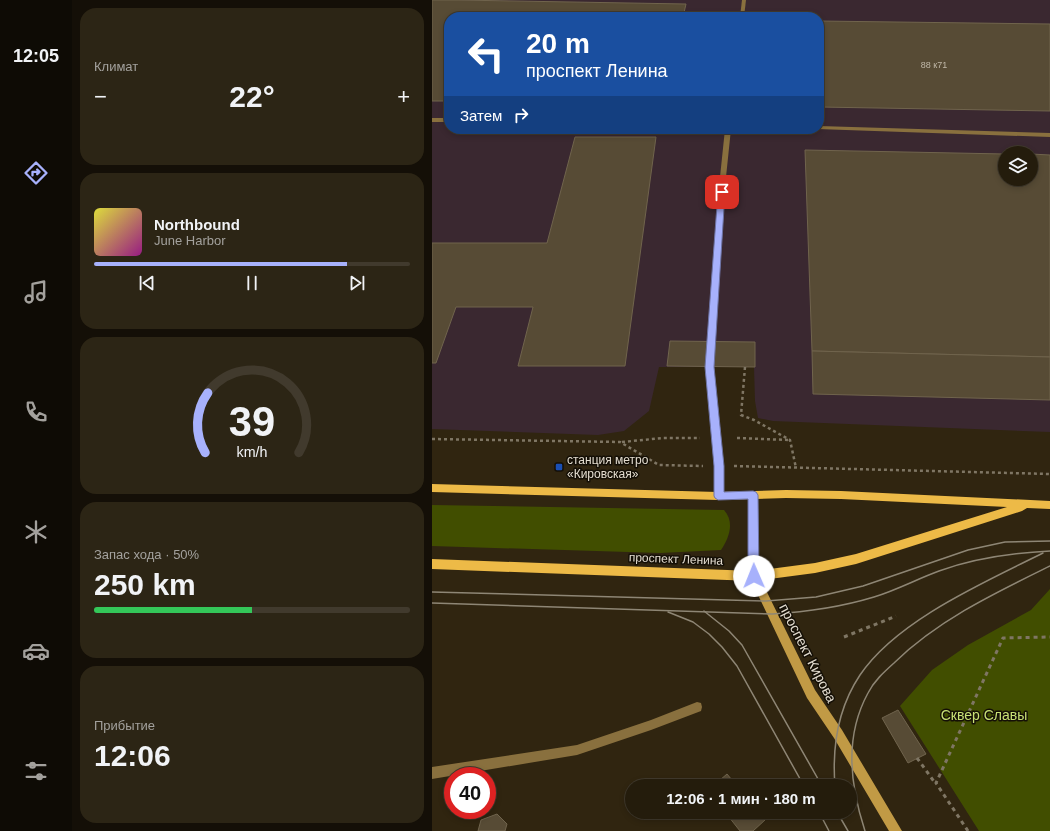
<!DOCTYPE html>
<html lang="ru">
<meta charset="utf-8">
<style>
body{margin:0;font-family:Helvetica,sans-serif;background:#2c2515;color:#f1f3f6;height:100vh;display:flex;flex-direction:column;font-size:15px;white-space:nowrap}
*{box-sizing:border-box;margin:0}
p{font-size:13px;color:#a3a19d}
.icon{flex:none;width:22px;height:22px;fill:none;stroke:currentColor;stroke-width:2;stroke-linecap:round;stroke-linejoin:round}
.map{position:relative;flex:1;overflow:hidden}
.drawer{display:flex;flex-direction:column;gap:8px;padding:8px;background:#140f07;width:360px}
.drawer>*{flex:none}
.banner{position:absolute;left:12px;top:12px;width:380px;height:122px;border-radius:16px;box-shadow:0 2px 6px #0003,0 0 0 1px #413a2d;background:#1a4fa0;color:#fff;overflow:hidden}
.buttons{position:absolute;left:566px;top:146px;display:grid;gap:8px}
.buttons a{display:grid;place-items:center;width:40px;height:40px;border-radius:50%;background:#241c0c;box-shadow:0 2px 6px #0003,0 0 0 1px #413a2d;font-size:20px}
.speed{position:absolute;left:12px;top:767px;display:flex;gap:8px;font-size:20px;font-weight:700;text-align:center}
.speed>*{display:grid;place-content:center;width:52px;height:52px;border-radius:50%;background:#241c0c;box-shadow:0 2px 6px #0003,0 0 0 1px #413a2d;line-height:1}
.speed .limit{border:6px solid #d22;background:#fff;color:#111}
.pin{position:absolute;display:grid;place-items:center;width:34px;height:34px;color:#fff;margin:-17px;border-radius:8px;box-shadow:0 2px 6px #0006}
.me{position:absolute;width:44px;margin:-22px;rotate:359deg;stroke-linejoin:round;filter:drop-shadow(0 0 3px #0008)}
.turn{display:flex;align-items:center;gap:14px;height:84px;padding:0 16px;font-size:18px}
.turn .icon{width:52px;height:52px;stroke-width:2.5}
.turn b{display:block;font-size:28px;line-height:34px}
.then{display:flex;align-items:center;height:38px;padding:0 16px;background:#0003;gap:8px;font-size:15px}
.big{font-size:30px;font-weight:800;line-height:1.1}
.drawer .widget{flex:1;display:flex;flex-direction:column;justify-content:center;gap:6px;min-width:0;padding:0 14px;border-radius:16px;background:#2c2515}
.drawer .dial{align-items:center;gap:0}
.dial svg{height:104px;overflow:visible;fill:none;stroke:#413a2d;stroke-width:7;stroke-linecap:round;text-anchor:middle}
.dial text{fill:#f1f3f6;stroke:none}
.song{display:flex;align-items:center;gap:12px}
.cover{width:48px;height:48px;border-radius:6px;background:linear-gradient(135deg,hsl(60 70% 55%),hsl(310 70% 35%))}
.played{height:4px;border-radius:2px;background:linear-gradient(90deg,#a7b1fc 80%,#413a2d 80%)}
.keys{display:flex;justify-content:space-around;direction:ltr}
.heat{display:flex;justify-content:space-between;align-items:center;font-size:22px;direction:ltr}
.charge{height:6px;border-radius:3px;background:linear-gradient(90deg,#34c759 50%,#413a2d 0)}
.trip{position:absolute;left:193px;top:779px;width:232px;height:40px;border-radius:20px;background:#241c0c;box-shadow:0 2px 6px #0003,0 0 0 1px #413a2d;font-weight:800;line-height:40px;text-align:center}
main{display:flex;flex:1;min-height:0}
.tab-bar{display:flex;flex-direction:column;width:72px;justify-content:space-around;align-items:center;background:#0e0b05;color:#a3a19d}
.tab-bar .icon{width:28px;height:28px}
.tab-bar .on{color:#a7b1fc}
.tab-bar b{font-size:18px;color:#f1f3f6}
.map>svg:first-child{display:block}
.industrial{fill:#3a2830;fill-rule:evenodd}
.green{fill:#414e00}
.building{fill:#574b35;stroke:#70644d}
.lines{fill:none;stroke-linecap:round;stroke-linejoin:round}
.path-far1{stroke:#7f7664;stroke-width:2.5;stroke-dasharray:3 3;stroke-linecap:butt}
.path{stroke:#7f7664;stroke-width:3;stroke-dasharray:4 4;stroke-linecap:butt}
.lane{fill:#89703e;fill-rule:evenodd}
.street{fill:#89703e;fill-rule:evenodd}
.secondary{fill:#c19a45;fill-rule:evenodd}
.primary{fill:#edba47;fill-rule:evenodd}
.tram{stroke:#8e8675;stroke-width:1.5}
.route{fill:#a7b1fc;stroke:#6d73a4}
.transit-dot{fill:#1a4fb4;stroke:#140f06;stroke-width:1.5}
.labels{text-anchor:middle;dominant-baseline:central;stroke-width:3;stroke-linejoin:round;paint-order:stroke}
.far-number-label{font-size:9px;fill:#c0b8a8}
.poi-label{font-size:12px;fill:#e3dccf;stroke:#140f06;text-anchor:start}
.street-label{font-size:12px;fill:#e3dccf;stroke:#140f06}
.near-street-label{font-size:14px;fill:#e3dccf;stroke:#140f06}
.near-park-label{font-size:14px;fill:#c8e075;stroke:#140f06}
</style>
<main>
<nav class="tab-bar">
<b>12:05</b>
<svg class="icon on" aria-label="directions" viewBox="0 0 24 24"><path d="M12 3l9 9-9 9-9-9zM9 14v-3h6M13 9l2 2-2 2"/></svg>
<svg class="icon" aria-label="music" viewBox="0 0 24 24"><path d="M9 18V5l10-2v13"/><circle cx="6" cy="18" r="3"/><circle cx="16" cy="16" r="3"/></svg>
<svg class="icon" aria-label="phone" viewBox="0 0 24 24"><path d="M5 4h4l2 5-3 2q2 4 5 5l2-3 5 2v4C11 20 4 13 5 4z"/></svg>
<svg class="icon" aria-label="climate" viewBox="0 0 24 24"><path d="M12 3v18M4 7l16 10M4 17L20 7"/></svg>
<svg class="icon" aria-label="car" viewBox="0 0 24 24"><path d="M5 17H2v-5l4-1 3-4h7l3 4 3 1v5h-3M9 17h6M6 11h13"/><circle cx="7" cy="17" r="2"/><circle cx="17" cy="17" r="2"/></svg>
<svg class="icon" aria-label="filters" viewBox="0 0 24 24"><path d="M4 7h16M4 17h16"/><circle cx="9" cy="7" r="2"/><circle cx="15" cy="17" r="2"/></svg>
</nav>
<section class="drawer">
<div class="widget"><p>Климат</p>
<div class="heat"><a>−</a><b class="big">22°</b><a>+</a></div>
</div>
<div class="widget">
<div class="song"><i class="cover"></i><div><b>Northbound</b><p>June Harbor</p></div></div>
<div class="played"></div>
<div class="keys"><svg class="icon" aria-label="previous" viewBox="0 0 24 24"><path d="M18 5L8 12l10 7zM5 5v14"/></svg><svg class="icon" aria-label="pause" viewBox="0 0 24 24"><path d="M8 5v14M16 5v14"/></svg><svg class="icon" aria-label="next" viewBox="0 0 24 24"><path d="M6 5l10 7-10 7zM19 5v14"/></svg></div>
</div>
<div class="widget dial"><svg viewBox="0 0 100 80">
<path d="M14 69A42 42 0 1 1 86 69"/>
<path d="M14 69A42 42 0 0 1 16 23" stroke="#a7b1fc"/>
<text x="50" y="56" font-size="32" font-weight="700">39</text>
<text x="50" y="72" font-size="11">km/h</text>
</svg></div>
<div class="widget"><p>Запас хода · 50%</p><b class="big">250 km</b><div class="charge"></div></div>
<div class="widget"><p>Прибытие</p><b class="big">12:06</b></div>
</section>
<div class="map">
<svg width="618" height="831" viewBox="0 0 618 831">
<rect width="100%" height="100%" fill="#302510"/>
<path class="industrial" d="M0,0H618V432L341,421L326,418L323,401L322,367H227L217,411L192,431L166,435L0,429ZM17,17H387V129H17ZM573,153H599V179H573Z"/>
<g class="green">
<path d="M0,505L292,510C303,522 297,538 289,550L228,553L0,546Z"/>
<path d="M618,589V831H547L468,706L500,670L536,645L599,610Z"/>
</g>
<g class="building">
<path d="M0,0H25L254,4L251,17H17V101H0Z"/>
<path d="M387,21L618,24V111L387,107Z"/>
<path d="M143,137H224L193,366H86L101,307H24L4,363H0V243H115Z"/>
<path d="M373,150L573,154V179H599V154L618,155V357L380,351Z"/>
<path d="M238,341L323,342V367L235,366Z"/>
<path d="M380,351L618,357V400L381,394Z"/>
<path d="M466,710L494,754L476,763L450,718Z"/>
<path d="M295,774L305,786H281Z"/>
<path d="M293,812H327L333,820L321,831H308Z"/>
<path d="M65,814L75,824L73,831H46L49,820Z"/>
</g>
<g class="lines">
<g class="path-far1">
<path d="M313,367L309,415L322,420L358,440L364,468"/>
<path d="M305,438L357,440"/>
<path d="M0,439L188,442L227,465L271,466"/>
<path d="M190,442L231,438H268"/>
<path d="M302,466L618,474"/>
</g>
<g class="path">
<path d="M412,637L464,616"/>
<path d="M485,758L503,783"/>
<path d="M536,831L504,783L571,638L618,637"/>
</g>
<g class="lane">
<path d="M387,126L618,133V137L385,129H387Z"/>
<path d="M277,364L281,367L291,466L290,496L289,498L286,499L283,498L282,496L283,466L273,367Z"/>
<path d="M265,702L269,703L270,707L269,711L219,730L145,755L0,779V767L145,745L219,720Z"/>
</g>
<g class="street">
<path d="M310,0H314L312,17H308Z"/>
<rect x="0" y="118" width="17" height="4"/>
<path d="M293,129H299L294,177L281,367L277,370L273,367L288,177Z"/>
</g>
<path class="secondary" d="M321,492L324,493L325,495L327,576L383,690L410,730L470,831H457L402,738L375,698L317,576V495L318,493Z"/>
<path class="primary" d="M0,484L286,492L354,490L409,491L618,501V509L595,508L590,511L424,564L383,573L322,581L0,569V559L322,571L383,563L424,554L575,507L409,499L354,498L286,500L0,492Z"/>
<g class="tram">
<path d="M0,592L334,601L384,597L431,586L536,550L573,542L618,541"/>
<path d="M0,603L340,614C375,612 409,607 442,597C465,590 485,579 507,571C543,558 580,553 618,551"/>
<path d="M272,611L297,631L310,645L390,786"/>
<path d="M236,612L261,622L277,634L290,647L305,666L372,786"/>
<path d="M403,786C400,748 406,708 428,675C465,620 553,582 611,553"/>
<path d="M387,812L397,831"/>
<path d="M405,812L416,831"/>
<path d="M433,831C418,785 412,737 436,693C442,681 452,672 462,663C506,620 563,593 618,566"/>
</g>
</g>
<path class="route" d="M290,190L293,192L282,367L292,466V492L321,491L324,492L326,495L327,576L325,579L322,581L318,579L316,576V499L286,500L283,498L282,496V466L273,367L286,192Z"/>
<rect class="transit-dot" x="123" y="463" width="8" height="8" rx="2"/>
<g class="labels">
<g class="far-number-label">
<text x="502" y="65">88 к71</text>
</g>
<g class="poi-label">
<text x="135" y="460">станция метро<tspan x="135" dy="14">«Кировская»</tspan></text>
</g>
<g class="street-label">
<text transform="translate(244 559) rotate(2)">проспект Ленина</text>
</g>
<g class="near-street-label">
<text transform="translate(376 653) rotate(63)">проспект Кирова</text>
</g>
<g class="near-park-label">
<text x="552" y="715">Сквер Славы</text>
</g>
</g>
</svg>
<div class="buttons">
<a><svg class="icon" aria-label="layers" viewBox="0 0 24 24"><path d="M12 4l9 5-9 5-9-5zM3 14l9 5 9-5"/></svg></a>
</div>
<div class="speed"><div class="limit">40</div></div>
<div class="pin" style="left:290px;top:192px;background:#d93025"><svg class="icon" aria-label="arrive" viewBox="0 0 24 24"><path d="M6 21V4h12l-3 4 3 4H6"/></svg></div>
<svg class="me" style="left:322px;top:576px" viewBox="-20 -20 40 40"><circle r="19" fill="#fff"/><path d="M0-13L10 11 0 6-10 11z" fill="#a7b1fc"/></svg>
<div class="trip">12:06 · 1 мин · 180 m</div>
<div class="banner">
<div class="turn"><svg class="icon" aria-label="left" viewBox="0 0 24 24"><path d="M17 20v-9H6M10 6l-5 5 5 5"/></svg><div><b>20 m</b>проспект Ленина</div></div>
<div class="then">Затем<svg class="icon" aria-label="right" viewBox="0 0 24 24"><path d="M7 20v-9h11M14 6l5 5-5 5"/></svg></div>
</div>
</div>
</main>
